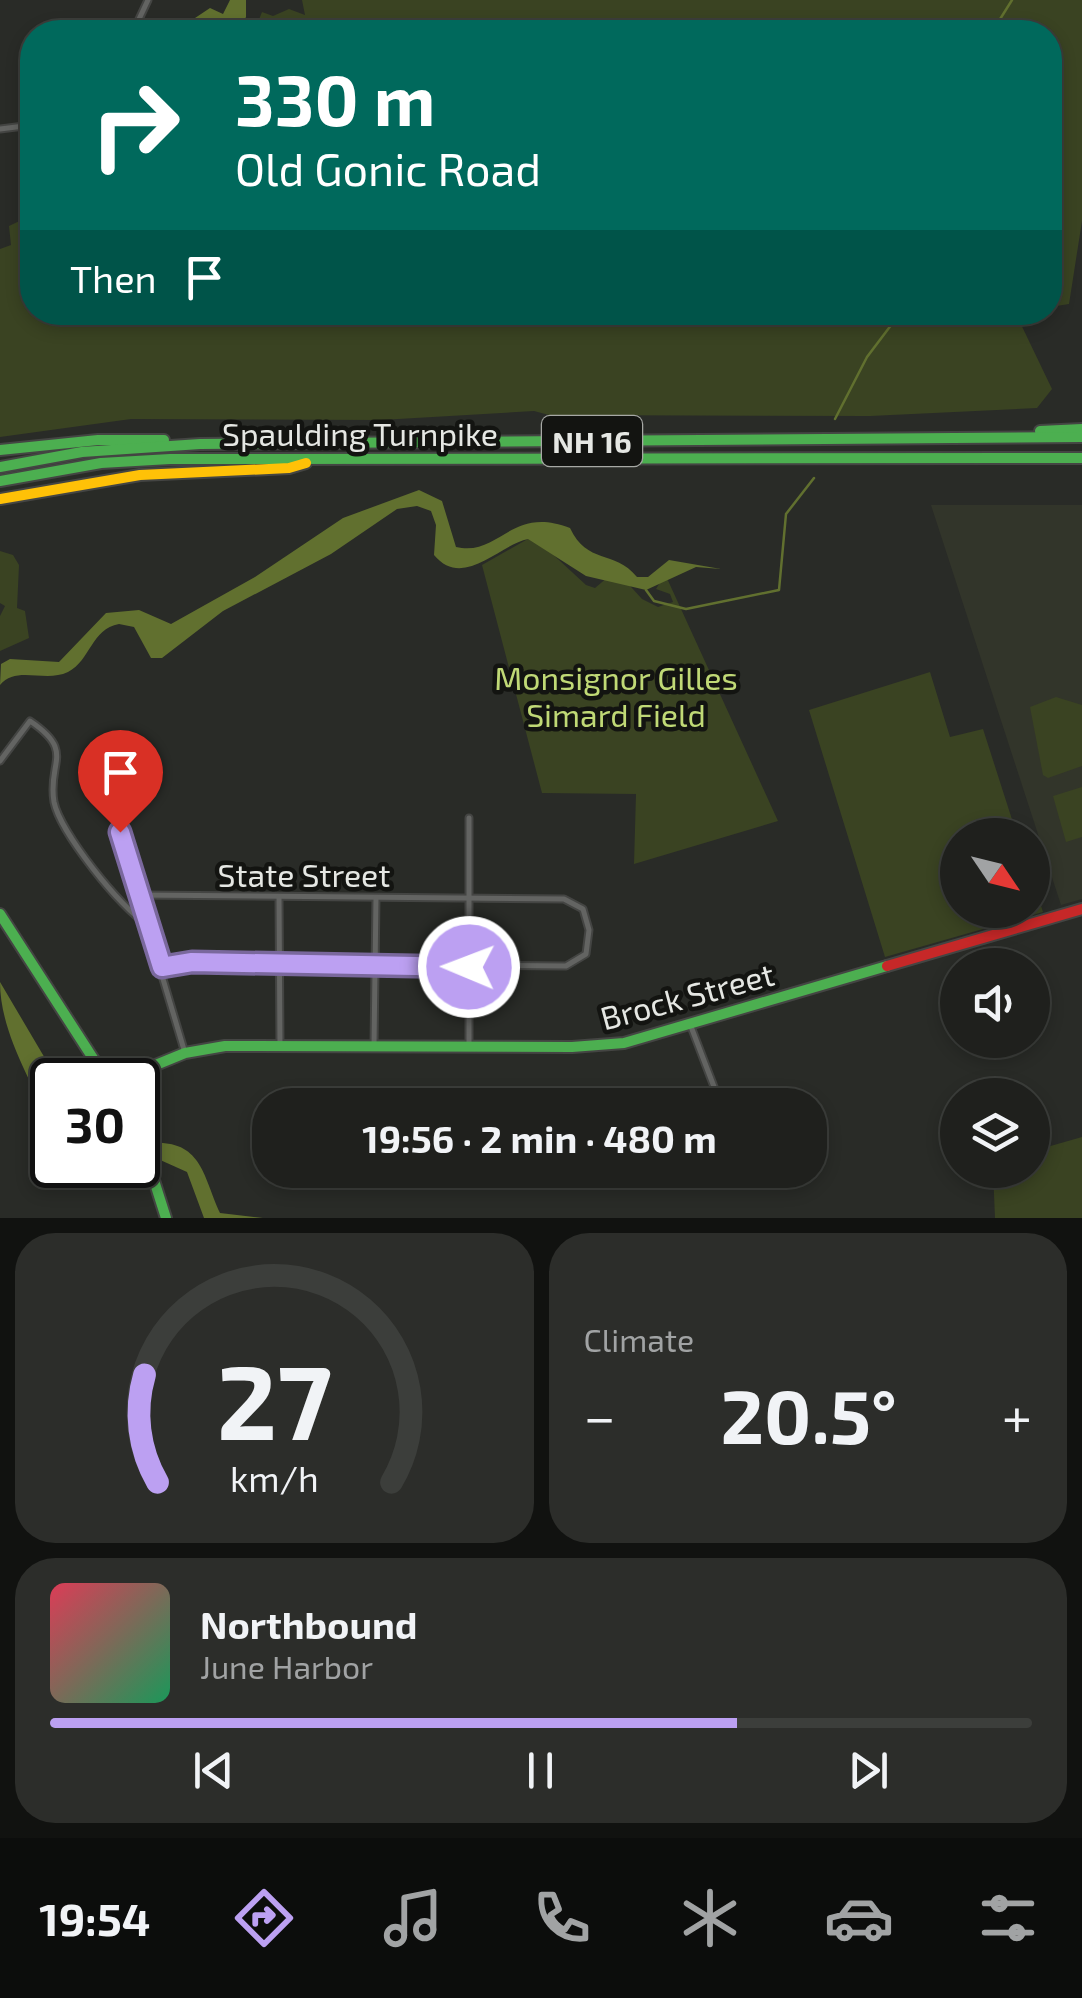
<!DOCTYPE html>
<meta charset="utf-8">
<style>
body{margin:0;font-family:"Exo 2",sans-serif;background:#2c2d2a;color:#f1f3f6;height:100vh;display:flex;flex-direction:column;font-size:38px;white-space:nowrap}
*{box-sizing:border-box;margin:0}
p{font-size:32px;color:#a1a3a4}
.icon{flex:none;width:55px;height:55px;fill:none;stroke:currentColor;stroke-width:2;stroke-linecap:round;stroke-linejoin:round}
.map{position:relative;height:1218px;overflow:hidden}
.drawer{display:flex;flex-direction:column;gap:15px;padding:15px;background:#111210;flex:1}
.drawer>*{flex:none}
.guide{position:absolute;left:20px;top:20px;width:1042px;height:305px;border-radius:40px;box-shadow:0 5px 15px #0003,0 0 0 2px #3c3e3b;background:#00695c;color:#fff;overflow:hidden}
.needle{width:65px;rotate:125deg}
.controls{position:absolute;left:940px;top:818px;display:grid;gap:20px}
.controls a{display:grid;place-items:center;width:110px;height:110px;border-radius:50%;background:#1f201d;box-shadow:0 5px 15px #0003,0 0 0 2px #3c3e3b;font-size:50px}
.speed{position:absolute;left:30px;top:1058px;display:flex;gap:20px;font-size:50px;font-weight:700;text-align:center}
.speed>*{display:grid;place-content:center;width:130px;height:130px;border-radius:50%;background:#1f201d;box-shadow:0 5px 15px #0003,0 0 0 2px #3c3e3b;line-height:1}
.speed .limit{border:5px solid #111;border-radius:15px;background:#fff;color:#111}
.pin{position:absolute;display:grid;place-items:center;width:85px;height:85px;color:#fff;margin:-102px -42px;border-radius:50% 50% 50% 0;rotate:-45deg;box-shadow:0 0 10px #0007}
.pin .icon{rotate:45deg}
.me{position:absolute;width:110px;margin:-55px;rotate:271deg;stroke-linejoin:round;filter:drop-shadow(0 0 8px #0008)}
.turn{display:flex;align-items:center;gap:35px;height:210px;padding:0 50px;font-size:45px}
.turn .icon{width:130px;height:130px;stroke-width:2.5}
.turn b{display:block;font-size:70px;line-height:85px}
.then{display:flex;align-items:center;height:95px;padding:0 50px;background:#0003;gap:20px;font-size:38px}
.big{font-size:75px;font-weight:700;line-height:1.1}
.drawer .widget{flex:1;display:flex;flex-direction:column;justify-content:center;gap:15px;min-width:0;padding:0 35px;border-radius:40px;background:#2c2d2a}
.drawer .dial{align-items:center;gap:0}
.dial svg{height:260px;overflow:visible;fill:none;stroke:#3c3e3b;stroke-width:7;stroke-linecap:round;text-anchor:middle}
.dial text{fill:#f1f3f6;stroke:none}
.song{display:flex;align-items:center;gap:30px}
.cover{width:120px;height:120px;border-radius:15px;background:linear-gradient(135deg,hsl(350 70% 55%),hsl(150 70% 35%))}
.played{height:10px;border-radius:5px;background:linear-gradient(90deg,#bca0f2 70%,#3c3e3b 70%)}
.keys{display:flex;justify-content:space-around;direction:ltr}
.heat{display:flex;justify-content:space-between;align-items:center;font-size:55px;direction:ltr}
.drawer .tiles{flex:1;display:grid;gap:15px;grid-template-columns:1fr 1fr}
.widget:last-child{grid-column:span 2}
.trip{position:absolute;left:252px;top:1088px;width:575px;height:100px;border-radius:40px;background:#1f201d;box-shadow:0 5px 15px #0003,0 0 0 2px #3c3e3b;font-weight:700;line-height:100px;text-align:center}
.dock{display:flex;height:160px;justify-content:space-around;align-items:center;background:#0c0d0c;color:#a1a3a4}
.dock .icon{width:70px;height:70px}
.dock .selected{color:#bca0f2}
.dock b{font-size:45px;color:#f1f3f6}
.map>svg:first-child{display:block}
.built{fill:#32352a}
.green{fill:#3a4322}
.water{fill:#61702f}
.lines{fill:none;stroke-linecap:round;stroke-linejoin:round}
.stream{stroke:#61702f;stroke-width:2.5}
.street-casing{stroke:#444543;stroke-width:9}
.fast-casing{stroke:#444543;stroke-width:14}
.slow-casing{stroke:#444543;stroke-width:14}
.jam-casing{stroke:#444543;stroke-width:14}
.street{stroke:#636462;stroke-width:5}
.fast{stroke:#4caf50;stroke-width:10}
.slow{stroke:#ffc107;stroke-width:10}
.jam{stroke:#c62828;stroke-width:10}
.route-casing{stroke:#7a689d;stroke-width:25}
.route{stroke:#bca0f2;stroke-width:18}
.labels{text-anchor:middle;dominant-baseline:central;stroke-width:9;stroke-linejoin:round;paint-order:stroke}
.shield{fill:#131411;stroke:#a6a8a4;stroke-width:2.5}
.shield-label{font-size:30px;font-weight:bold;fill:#e5e7e3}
.street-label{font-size:32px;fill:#e5e7e3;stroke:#131411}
.park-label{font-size:32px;fill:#c0d976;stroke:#131411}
</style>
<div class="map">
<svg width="1082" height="1218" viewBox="0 0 1082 1218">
<rect width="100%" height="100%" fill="#292b27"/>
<path class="built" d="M931,505H1082V899L1061,905Z"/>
<g class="green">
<path d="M302,0H1082V221L1069,304L1050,307V32H254L262,12L273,16L289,9L305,15Z"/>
<path d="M32,215V312L1019,313L1016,314L1052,389L1037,408L870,416L549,415L534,411L381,420L131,419L0,437V249L11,245L9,226Z"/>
<path d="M533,536L586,585L595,588L608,577H622L642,599L658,607L673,602L670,594L656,589L665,574L778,821L634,864L636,794L542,793L482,565Z"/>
<path d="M0,551L13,555L19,565L17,608L25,611L29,638L0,651V616L5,606L0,603Z"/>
<path d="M930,672L950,737L983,729L1017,835H958V910H1032L1033,881L1043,912L885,957L809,710Z"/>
<path d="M1056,697L1082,705V766L1048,778L1043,775L1030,707Z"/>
<path d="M1082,787V837L1066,842L1053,796Z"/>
<path d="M1082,1137V1218H995L993,1170H1032L1033,1151Z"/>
</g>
<g class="water">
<path d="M230,0H246V17L238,32H190L189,22L210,8L223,14Z"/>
<path d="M419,490L442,501L456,547C500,557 510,505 570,528C587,565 614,549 637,577H648L669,560L721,569L696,567L646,590L586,576L528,539C499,545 463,590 434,555L436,525L431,511L417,506L397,509L331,554L223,611L162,658H151L134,627L119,624C91,629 91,660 68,672C45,683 16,665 0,685L1,664L10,659L59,662L106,613L139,610L171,624L255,577L343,518Z"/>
<path d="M0,982L46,1060L42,1088L52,1097V1126C31,1082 0,1031 0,982Z"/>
<path d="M151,1143C202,1140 203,1176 220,1213L263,1218H204L187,1172L158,1159C123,1167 116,1184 78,1165H138V1151Z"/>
</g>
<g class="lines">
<g class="stream">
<path d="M992,32L1012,0"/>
<path d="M835,419L867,357L901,312"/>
<path d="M646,590L654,601L686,609L779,590L786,514L814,478"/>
</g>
<g class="street-casing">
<g id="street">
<path d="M133,32L148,0"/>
<path d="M0,129L32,125"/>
<path d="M0,761L30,721C76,752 47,762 54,802C60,832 121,909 147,924"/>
<path d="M119,831L185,1053"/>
<path d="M138,895L564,899L583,909L589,930L586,954L566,966L192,962L162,967"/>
<path d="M279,897L280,1045"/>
<path d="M690,1024L721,1105"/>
<path d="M374,1045L376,898"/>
<path d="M469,1046V818"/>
<path d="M642,1170L658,1182L711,1170"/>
</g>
</g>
<g class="fast-casing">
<g id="fast">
<path d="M1040,431L1082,429"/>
<path d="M0,450L98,440H164"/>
<path d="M0,467L82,452L200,444L1082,437"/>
<path d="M0,481L101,463L170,459L1082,458"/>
<path d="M0,914L107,1080"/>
<path d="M119,1080L185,1053L225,1046L572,1047L624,1043L887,966"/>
<path d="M138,1130L166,1218"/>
</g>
</g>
<g class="slow-casing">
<path id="slow" d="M0,499L140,475L289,468L306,463"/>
</g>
<g class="jam-casing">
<path id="jam" d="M887,966L1082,909"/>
</g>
<use href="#street" class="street"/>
<use href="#fast" class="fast"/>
<use href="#slow" class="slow"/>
<use href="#jam" class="jam"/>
</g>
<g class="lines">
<g class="route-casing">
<path id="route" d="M120,832L162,967L192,962L469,967"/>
</g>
<use href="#route" class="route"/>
</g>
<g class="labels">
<rect class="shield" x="542" y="416" width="100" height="50" rx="8"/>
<g class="shield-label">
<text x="592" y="441">NH 16</text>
</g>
<g class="street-label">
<text x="360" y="433">Spaulding Turnpike</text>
<text x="304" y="874">State Street</text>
<text transform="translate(687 995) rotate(-15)">Brock Street</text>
</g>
<g class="park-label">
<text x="616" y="677">Monsignor Gilles<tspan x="616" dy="37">Simard Field</tspan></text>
</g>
</g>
</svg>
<div class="controls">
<a><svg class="needle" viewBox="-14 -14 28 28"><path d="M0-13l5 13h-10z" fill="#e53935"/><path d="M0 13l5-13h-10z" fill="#a1a3a4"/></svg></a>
<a><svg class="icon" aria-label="sound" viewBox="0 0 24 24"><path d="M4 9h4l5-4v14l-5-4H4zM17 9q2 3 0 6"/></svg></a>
<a><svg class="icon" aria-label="layers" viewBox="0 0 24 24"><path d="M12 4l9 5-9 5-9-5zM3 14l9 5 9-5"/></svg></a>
</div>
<div class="speed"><div class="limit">30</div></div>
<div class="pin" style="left:120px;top:832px;background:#d93025"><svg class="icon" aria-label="arrive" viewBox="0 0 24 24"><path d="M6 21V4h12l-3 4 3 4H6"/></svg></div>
<svg class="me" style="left:469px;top:967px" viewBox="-20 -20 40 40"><circle r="17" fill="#bca0f2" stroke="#fff" stroke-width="3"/><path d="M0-11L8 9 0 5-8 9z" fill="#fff"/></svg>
<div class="trip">19:56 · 2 min · 480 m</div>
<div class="guide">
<div class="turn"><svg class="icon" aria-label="right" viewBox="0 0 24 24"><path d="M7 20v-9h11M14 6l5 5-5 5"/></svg><div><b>330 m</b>Old Gonic Road</div></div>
<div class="then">Then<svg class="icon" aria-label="arrive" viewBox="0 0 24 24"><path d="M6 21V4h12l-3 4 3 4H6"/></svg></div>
</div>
</div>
<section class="drawer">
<div class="tiles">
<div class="widget dial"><svg viewBox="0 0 100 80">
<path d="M14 69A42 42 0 1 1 86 69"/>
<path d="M14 69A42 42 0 0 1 10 36" stroke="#bca0f2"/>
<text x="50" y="56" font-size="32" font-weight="700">27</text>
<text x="50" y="72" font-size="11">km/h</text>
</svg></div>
<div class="widget"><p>Climate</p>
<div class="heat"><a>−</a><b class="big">20.5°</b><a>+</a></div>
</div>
<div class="widget">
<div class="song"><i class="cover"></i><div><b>Northbound</b><p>June Harbor</p></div></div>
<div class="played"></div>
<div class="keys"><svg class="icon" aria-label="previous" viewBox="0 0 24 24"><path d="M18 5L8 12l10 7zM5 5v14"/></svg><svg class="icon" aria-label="pause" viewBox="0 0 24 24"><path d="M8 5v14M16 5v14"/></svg><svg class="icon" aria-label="next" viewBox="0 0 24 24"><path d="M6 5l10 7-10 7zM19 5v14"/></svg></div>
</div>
</div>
</section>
<nav class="dock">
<b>19:54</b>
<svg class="icon selected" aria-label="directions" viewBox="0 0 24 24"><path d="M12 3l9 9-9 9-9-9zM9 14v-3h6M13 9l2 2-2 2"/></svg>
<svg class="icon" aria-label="music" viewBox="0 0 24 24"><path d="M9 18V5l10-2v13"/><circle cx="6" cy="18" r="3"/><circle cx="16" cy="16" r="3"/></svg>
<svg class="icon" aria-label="phone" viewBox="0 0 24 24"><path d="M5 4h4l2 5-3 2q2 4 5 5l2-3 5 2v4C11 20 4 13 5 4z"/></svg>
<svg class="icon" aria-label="climate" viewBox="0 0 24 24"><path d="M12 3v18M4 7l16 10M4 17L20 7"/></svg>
<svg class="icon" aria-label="car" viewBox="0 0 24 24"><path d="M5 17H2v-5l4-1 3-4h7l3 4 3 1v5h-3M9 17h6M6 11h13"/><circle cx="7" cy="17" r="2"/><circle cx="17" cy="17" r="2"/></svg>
<svg class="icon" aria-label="filters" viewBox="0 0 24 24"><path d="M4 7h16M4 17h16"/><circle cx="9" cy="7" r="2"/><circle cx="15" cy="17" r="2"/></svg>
</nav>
